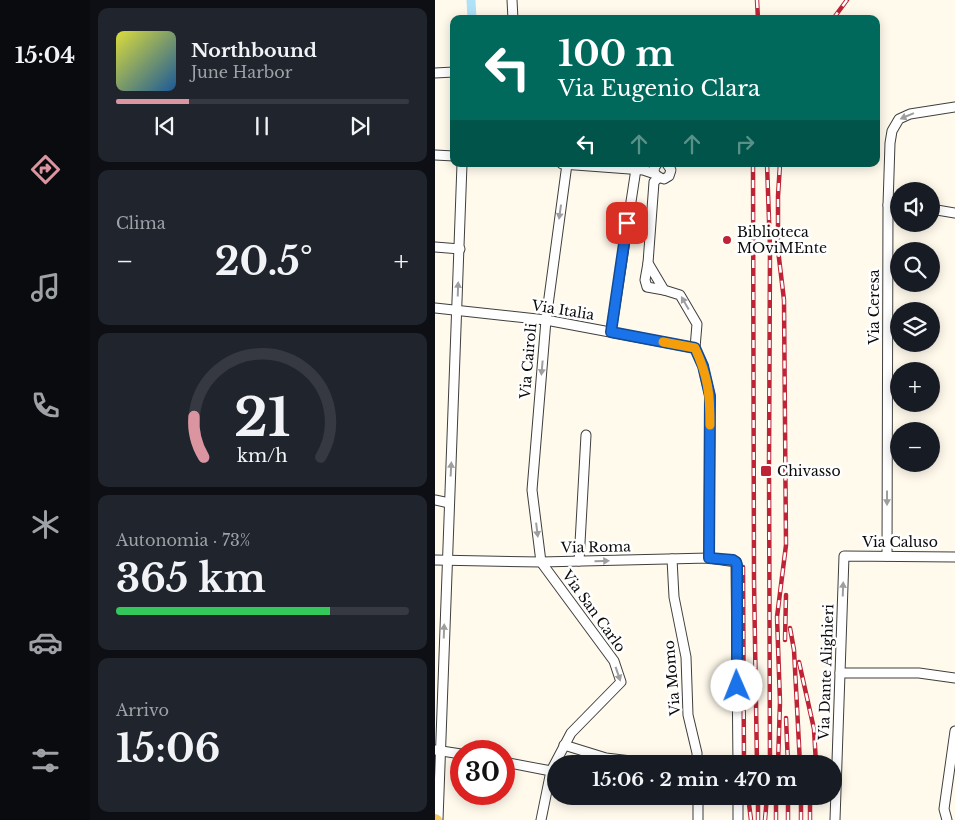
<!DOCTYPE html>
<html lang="it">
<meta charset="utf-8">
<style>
body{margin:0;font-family:"Libre Baskerville",serif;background:#20242c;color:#f1f3f6;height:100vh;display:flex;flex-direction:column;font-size:19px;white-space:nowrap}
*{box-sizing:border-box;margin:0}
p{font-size:16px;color:#9ea1a6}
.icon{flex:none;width:28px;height:28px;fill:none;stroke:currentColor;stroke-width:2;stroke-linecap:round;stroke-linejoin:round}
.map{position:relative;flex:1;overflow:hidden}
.details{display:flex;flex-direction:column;gap:8px;padding:8px;background:#0d0f14;width:345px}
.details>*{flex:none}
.top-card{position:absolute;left:15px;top:15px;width:430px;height:152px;border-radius:10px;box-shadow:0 2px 12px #0003;background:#00695c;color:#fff;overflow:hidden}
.tools{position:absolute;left:455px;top:182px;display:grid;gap:10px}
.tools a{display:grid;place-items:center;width:50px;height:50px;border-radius:50%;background:#171b24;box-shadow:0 2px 12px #0003;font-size:25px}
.speed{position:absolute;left:15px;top:740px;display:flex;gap:10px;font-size:25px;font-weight:700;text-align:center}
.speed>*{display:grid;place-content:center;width:65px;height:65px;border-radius:50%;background:#171b24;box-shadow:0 2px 12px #0003;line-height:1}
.speed .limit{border:8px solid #d22;background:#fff;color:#111}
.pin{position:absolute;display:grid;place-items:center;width:42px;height:42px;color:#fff;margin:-21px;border-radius:10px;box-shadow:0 2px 8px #0006}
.me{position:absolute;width:55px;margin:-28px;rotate:359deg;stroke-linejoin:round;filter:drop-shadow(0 0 4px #0008)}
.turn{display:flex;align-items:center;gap:18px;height:105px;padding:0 25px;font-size:22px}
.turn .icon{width:65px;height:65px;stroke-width:2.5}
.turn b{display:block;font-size:35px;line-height:42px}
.lanes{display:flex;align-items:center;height:48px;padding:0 25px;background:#0003;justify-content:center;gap:25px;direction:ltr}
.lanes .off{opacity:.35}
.big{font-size:38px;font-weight:700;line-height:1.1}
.details .tile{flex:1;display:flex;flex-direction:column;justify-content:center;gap:8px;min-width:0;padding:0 18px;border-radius:10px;background:#20242c}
.details .dial{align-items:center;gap:0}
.dial svg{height:130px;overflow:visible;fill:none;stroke:#363941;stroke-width:7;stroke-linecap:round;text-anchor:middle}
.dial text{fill:#f1f3f6;stroke:none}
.song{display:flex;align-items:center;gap:15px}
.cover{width:60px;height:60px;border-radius:8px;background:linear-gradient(135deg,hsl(60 70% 55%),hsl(210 70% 35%))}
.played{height:5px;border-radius:2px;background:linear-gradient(90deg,#da95a0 25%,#363941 25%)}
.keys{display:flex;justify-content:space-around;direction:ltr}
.heat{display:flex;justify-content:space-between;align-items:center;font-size:28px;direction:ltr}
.charge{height:8px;border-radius:4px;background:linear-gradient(90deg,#34c759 73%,#363941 0)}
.trip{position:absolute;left:112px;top:755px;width:295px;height:50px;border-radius:25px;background:#171b24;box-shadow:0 2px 12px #0003;font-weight:700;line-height:50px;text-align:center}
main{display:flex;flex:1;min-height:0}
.tab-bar{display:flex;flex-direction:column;width:90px;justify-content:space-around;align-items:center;background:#090b0e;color:#9ea1a6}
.tab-bar .icon{width:35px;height:35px}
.tab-bar .on{color:#da95a0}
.tab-bar b{font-size:22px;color:#f1f3f6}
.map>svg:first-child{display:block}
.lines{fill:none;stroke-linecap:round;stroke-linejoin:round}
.canal{stroke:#b0e2f7;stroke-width:9}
.minor-casing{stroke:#3f3f3f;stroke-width:11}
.major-casing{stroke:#1d1d1d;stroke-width:12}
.minor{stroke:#fff;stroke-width:9}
.major{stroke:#fac960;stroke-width:10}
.rail-casing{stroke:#be2336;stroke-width:4.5}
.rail{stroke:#fff;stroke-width:2.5;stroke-dasharray:8;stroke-linecap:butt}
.oneway{fill:#9e9e9e}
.route-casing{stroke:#114b97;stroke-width:12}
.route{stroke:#1a73e8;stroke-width:9}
.slow{stroke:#f59e0b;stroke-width:9}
.poi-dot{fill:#be2336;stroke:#fff;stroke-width:2}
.labels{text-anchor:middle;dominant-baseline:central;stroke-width:5;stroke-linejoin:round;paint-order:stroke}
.poi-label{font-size:14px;fill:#0c0c0c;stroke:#fff;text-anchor:start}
.street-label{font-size:14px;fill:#0c0c0c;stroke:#fff}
</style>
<main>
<nav class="tab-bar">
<b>15:04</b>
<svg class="icon on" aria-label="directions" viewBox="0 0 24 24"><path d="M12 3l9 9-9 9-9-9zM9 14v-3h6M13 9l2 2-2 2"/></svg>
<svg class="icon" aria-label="music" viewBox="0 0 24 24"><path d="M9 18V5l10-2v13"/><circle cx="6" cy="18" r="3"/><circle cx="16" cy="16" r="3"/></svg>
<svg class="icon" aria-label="phone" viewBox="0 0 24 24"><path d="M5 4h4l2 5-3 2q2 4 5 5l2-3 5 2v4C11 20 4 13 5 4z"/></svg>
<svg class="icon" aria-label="climate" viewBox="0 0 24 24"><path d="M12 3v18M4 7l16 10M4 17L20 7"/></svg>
<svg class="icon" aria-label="car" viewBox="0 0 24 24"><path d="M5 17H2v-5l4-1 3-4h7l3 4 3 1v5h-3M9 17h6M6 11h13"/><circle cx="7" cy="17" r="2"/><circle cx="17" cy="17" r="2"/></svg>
<svg class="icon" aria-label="filters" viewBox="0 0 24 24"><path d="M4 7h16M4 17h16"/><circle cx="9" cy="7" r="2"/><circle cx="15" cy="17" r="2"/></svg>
</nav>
<section class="details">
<div class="tile">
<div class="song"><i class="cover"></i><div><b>Northbound</b><p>June Harbor</p></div></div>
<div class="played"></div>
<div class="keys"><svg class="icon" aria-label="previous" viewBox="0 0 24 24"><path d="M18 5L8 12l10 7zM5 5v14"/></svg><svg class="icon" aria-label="pause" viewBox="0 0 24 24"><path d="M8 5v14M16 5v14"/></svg><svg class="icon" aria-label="next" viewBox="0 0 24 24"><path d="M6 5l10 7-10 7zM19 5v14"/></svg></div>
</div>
<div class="tile"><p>Clima</p>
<div class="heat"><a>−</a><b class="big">20.5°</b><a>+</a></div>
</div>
<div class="tile dial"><svg viewBox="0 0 100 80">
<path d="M14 69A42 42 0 1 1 86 69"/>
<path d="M14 69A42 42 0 0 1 8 44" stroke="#da95a0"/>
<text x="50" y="56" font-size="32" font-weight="700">21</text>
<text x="50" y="72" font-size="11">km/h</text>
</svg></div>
<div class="tile"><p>Autonomia · 73%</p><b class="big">365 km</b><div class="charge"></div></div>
<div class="tile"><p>Arrivo</p><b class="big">15:06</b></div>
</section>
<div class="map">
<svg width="520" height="820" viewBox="0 0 520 820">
<rect width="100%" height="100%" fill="#fffaec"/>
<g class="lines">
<path class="canal" d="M36,0L37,19"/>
<g class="minor-casing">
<g id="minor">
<path d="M77,0L78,19"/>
<path d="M0,73L19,72"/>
<path d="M0,155L19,156"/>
<path d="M127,164L208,170L220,174"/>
<path d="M222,164C215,171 221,177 229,179L234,176L236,170L232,164"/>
<path d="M223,178L219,182L213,263L229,290L245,295L262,324L260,348"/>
<path d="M453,205L464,206"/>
<path d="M496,209L520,213"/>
<path d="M0,247L25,249"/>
<path d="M213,263L210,280L212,287L229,290"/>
<path d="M0,308L111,320L260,348L268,366L275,396L274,558"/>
<path d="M176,332L201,169"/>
<path d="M0,500L14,503"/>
<path d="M452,556L453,205L455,143L457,131L464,119L475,114L520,107"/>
<path d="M237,559L239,597L251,657L253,715L262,753V764"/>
<path d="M0,560L106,562L274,558L301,562L303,764"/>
<path d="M144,561L151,435"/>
<path d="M405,673H484L520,678"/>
<path d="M129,745L171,758L221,764"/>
<path d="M0,750L26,754"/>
<path d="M69,762L116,771"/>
<path d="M263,796V820"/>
<path d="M221,797V796"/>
<path d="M3,820L27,164"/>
<path d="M106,820L116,771L136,733L186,682L179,661L106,562L97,490L111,320L132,164"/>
<path d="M303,820V796"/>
<path d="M400,820L409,556L520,557"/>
<path d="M512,820L509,809L520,731"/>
</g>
</g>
<g class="major-casing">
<path id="major" d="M0,819L2,820"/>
</g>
<use href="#minor" class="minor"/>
<use href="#major" class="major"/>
<g class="rail-casing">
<g id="rail">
<path d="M322,0L323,19"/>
<path d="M398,19L412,0"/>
<path d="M318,164L319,581L322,764"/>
<path d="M332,164L335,248L334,466L335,764"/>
<path d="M341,233L349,300L351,545L342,617L345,702L343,764"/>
<path d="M343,239V196L345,164"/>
<path d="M308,567L309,764"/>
<path d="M355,628L359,650L365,764"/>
<path d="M350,640L351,595"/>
<path d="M364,662L379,729L381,764"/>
<path d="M351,718L353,764"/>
<path d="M313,796L316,820"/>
<path d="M323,796V820"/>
<path d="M330,820L332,796"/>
<path d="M341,820V796"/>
<path d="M353,820V796"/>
<path d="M366,820V796"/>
<path d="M375,820V796"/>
</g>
</g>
<use href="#rail" class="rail"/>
</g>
<defs><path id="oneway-solid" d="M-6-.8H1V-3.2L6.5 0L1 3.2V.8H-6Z" transform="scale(1.25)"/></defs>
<g class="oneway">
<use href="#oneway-solid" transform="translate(472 116) rotate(157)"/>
<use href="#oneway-solid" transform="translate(125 212) rotate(98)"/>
<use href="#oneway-solid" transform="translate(23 289) rotate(-88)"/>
<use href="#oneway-solid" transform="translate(250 303) rotate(-120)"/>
<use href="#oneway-solid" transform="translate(107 368) rotate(95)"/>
<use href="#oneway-solid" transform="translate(16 469) rotate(-87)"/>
<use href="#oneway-solid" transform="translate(452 498) rotate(90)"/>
<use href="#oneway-solid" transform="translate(102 530) rotate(83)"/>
<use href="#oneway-solid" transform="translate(167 561) rotate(-1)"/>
<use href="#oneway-solid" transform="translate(408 589) rotate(-88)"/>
<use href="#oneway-solid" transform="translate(9 631) rotate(-88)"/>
<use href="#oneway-solid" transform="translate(183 674) rotate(71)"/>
</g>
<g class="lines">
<g class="route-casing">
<path id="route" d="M192,223L176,332L260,348L268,366L275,396L274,558L298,560L301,562L302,565V686"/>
</g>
<use href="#route" class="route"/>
<path class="slow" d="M228,342L260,348C273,377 275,393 275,425"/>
</g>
<g class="poi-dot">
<circle cx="292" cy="240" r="5"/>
<rect x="325" y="465" width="12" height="12" rx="2.5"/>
</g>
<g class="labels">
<g class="poi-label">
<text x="302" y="232">Biblioteca<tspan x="302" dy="16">MOviMEnte</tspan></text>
<text x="342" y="471">Chivasso</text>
</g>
<g class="street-label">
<text transform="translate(439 307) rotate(-90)">Via Ceresa</text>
<text transform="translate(128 310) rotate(9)">Via Italia</text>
<text transform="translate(93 361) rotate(-85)">Via Cairoli</text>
<text x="465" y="542">Via Caluso</text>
<text transform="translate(161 547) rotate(-1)">Via Roma</text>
<text transform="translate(159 611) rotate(54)">Via San Carlo</text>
<text transform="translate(391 672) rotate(-88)">Via Dante Alighieri</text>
<text transform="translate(237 678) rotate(-95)">Via Momo</text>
</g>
</g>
</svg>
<div class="tools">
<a><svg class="icon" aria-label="sound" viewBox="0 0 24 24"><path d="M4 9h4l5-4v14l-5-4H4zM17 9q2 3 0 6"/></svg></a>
<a><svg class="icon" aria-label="search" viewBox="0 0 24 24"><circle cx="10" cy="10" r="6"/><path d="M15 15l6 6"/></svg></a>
<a><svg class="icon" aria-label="layers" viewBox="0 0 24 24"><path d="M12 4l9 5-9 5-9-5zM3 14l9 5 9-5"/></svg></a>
<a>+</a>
<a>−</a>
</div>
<div class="speed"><div class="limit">30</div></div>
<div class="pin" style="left:192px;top:223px;background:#d93025"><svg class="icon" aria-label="arrive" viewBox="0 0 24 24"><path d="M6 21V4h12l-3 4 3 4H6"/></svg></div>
<svg class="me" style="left:302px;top:686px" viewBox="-20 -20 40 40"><circle r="19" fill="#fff"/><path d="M0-13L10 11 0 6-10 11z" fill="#1a73e8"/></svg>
<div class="trip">15:06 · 2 min · 470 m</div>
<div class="top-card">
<div class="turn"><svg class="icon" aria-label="left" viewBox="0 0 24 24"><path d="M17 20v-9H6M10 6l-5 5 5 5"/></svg><div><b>100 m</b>Via Eugenio Clara</div></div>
<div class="lanes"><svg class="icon" aria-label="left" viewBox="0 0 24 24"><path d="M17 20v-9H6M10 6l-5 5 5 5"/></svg><svg class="icon off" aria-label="ahead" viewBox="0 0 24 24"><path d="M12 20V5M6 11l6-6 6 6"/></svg><svg class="icon off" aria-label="ahead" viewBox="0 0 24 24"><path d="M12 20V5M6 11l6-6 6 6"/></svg><svg class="icon off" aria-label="right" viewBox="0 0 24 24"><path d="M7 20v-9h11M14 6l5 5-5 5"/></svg></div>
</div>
</div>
</main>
